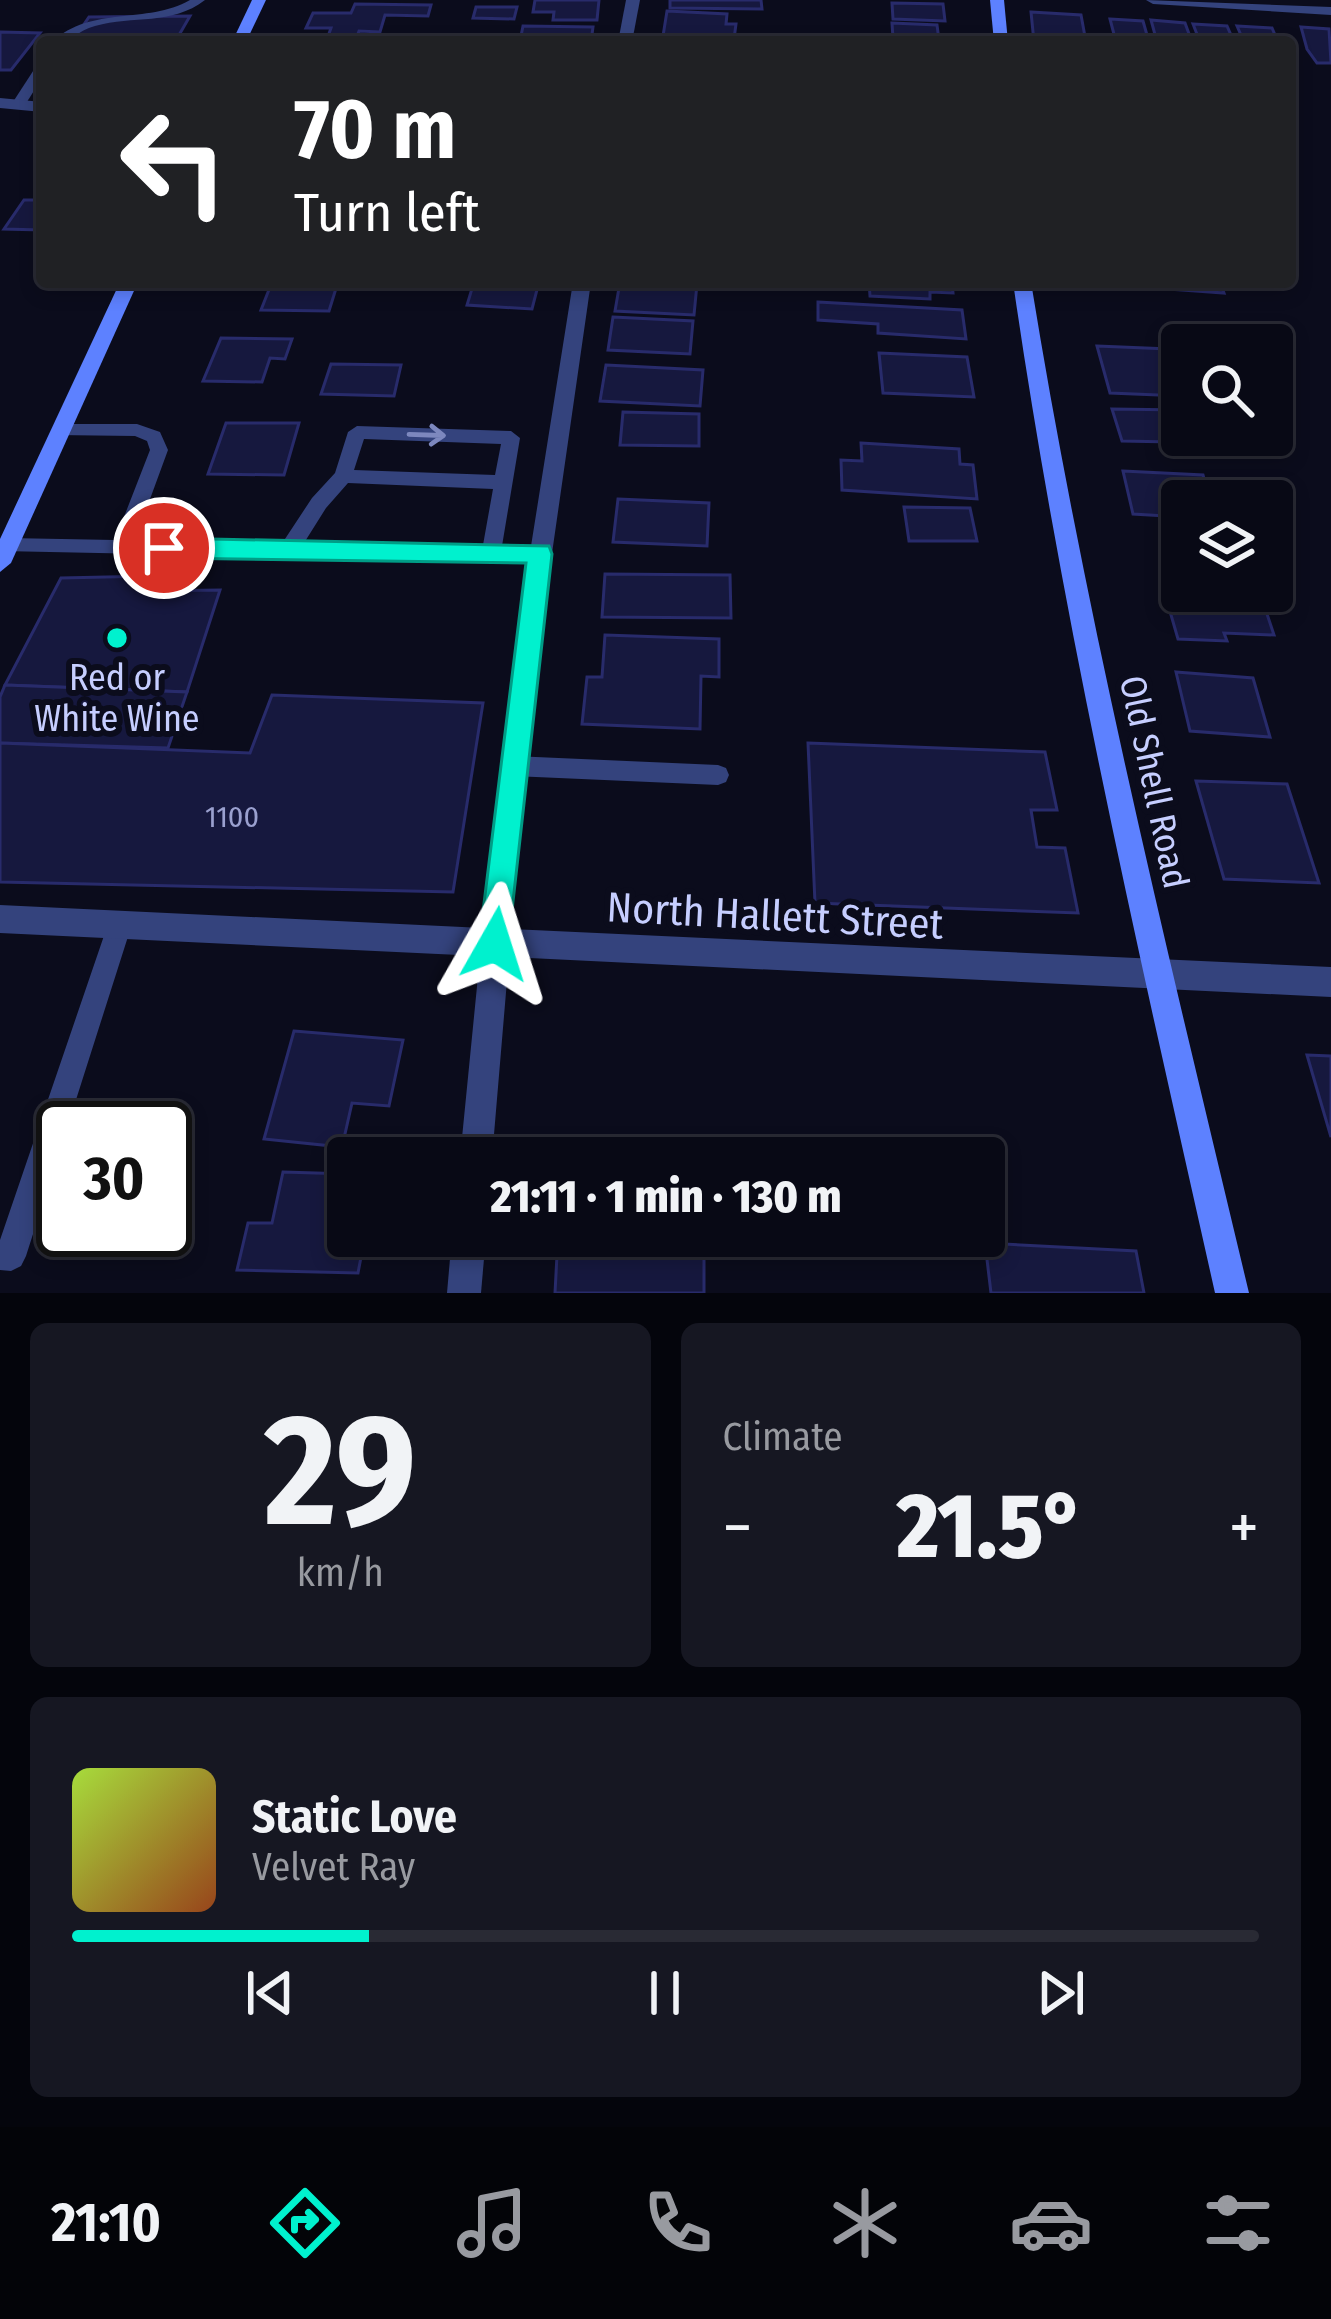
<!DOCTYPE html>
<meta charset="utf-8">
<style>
body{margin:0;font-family:"Fira Sans Condensed",sans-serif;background:#161722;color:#f1f3f6;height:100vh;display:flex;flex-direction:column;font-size:45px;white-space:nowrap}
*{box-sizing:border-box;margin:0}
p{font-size:39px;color:#989aa0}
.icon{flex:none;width:66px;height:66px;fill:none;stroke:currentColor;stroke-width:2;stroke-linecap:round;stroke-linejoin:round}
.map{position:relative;height:1293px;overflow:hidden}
.sheet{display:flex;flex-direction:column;gap:30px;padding:30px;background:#04050c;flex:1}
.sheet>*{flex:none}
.hud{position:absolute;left:36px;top:36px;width:1260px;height:252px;border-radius:12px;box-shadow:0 6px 18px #0003,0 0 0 3px #292a34;background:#202124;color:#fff;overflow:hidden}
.buttons{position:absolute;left:1161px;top:324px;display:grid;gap:24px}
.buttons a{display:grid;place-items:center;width:132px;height:132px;border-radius:12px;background:#080915;box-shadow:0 6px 18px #0003,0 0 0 3px #292a34;font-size:60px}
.speed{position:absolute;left:36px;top:1101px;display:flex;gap:24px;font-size:60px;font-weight:700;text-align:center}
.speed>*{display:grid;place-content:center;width:156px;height:156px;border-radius:50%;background:#080915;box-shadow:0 6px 18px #0003,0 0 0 3px #292a34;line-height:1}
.speed .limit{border:6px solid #111;border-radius:18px;background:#fff;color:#111}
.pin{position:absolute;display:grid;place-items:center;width:102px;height:102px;color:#fff;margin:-51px;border:6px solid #fff;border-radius:50%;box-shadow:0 3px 12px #0007}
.me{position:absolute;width:132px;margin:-66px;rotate:6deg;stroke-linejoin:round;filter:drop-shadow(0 0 9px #0008)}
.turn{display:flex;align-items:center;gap:42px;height:252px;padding:0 60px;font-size:54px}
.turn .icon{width:156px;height:156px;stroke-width:2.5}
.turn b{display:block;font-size:84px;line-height:102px}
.big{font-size:90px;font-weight:800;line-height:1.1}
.sheet .widget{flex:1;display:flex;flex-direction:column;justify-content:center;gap:18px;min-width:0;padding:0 42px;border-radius:18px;background:#161722}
.sheet .dial{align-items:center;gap:0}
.dial b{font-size:156px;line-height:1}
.song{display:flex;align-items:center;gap:36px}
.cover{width:144px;height:144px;border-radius:18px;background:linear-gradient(135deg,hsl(80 70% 55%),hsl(20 70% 35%))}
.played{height:12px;border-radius:6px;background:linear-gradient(90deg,#00f1ce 25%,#292a34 25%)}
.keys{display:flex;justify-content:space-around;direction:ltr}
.heat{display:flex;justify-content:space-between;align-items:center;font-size:66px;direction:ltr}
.sheet .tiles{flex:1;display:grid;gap:30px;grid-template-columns:1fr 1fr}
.widget:last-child{grid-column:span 2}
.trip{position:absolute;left:327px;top:1137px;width:678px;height:120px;border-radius:12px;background:#080915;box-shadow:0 6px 18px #0003,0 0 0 3px #292a34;font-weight:800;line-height:120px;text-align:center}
.menu{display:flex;height:192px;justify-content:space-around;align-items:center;background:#030408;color:#989aa0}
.menu .icon{width:84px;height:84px}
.menu .current{color:#00f1ce}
.menu b{font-size:54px;color:#f1f3f6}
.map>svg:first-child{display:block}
.building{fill:#16183e;stroke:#282b6b;stroke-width:3}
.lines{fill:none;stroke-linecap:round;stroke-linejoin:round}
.lane{fill:#34437d;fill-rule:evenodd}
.street{fill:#34437d;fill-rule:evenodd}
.secondary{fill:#5d81ff;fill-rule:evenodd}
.oneway{stroke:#7d88be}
.route{fill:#00f1ce;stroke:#009d86;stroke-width:3}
.poi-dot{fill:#00f1ce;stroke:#0b0c1c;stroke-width:4.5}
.labels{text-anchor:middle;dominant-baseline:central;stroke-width:12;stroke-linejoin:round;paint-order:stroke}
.number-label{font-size:30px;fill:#9aa0cf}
.poi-label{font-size:36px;fill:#c6ceff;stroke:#0b0c1c}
.street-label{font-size:36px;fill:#c6ceff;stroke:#0b0c1c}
.near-street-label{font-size:42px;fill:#c6ceff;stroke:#0b0c1c}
</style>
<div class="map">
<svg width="1331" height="1293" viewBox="0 0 1331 1293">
<rect width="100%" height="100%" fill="#0b0c1c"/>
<g class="building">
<path d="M535,0H599L597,20H553L554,12H533Z"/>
<path d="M670,0H761L762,9L670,8Z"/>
<path d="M892,3L943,4L945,21L893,19Z"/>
<path d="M355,4L431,5L428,16L385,15L380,32L359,31L355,42H326L331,28H306L313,13H351Z"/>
<path d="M476,7H517L514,19L473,18Z"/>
<path d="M667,11L727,14L726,24H736L734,39L663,36Z"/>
<path d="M1031,12L1081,15L1086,42H1034Z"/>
<path d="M190,16L175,42L74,39L89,17Z"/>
<path d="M1110,19L1143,21L1149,42H1116Z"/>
<path d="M1151,20L1185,23L1192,42H1157Z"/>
<path d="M892,23L937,25L939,40L893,38Z"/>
<path d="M1193,24L1227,26L1234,42H1200Z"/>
<path d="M523,26L593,27L591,42L520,41Z"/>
<path d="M1237,26L1272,28L1278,42H1244Z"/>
<path d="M1301,27L1329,29L1331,63H1317L1307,49Z"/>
<path d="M0,32L40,33L11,70H0Z"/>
<path d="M24,200H42V230L4,229Z"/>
<path d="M272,282H338L329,311L261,310Z"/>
<path d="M474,282H539L532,309L467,305Z"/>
<path d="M620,282L697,284L694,315L615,311Z"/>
<path d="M869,282H952L953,293L930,292V299L870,296Z"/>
<path d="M1220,282L1224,293L1169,289L1167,282Z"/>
<path d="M818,302L962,310L966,339L878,333V324L818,320Z"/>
<path d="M613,317L693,321L690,354L608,350Z"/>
<path d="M221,338L292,339L285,359L270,358L262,382L203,381Z"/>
<path d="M1097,346L1169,349L1177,371H1182V396L1110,393Z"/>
<path d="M879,353L967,357L974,397L883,393Z"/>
<path d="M331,364L401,365L394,396L321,394Z"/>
<path d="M606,365L703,370L700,406L600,401Z"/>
<path d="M1112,409L1182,410V435H1220L1223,443L1122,441Z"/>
<path d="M623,412L699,414V446L620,445Z"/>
<path d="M226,423H299L284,475L208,474Z"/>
<path d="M861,443L959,449L960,464L973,465L977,499L842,490L841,460L862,461Z"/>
<path d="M1123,471L1203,475L1210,501H1182V517L1133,514Z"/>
<path d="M618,499L709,503L707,546L613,542Z"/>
<path d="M904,507L970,508L977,541H909Z"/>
<path d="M1175,567L1182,568V591H1233L1236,602H1263L1274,635L1224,633L1227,641L1178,639L1167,601L1185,602Z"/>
<path d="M605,574L730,575L731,618L602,617Z"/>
<path d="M150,576L141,591L220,590L187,692L5,685L61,578Z"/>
<path d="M605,635L719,639V677L701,676L700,729L582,724L587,677H602Z"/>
<path d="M1176,672L1253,678L1270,737L1190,731Z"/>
<path d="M5,685L187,692L168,748L0,743V697Z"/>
<path d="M272,695L483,703L453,892L0,882V743L250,753Z"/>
<path d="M808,743L1045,752L1057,810H1031L1037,847L1065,848L1078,913L815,903Z"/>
<path d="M1196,781L1287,784L1319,883L1224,879Z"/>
<path d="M294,1031L403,1040L389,1106L352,1103L342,1147L264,1139Z"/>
<path d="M1307,1055L1331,1056V1137Z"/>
<path d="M283,1172L348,1174V1236H365L358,1273L237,1270L248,1223H272Z"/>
<path d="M558,1236H704V1293H555Z"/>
<path d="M985,1243L1136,1251L1144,1293H991Z"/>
</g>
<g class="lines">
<g class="lane">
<path d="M190,0H205C171,26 134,15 95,26C78,31 69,42 52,42C92,5 146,25 190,0Z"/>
<path d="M42,64V78L25,105L13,108L11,105L37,65Z"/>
<path d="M61,424H137L160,432L168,450L135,540L283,542L312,498L335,473L348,432L357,426L511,431L520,438L502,546H540L550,554L540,562L1,551L0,543L8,538L115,540L150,450L147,441L135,436L55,435L52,430ZM364,439L501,444L495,475L354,470ZM348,483L493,489L483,545L304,543L326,508Z"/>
<path d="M513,756L718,765L726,768L729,775L726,782L718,785L513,776L505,773L502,766L505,759Z"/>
<path d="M120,912L129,915L132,924L67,1128H63V1140L26,1256L21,1266L11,1271L0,1270V1240L108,924L111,915Z"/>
</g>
<g class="street">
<path d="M626,0H640L632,42H618Z"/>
<path d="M1146,0L1331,7V15L1153,4Z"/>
<path d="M0,98L42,102V112L0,108Z"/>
<path d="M573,282H591L544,609L511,929L1331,967V997L509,957L492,1158H460L480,956L0,933V905L483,928L521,609Z"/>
<path d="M452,1236H486L481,1293H447Z"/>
</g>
<g class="secondary">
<path d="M252,0H266L246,42H232Z"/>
<path d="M990,0H1004L1008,42H994Z"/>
<path d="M120,282H138L11,563L0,572V539Z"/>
<path d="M1013,282H1031C1086,622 1169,958 1249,1293H1215C1140,958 1062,622 1013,282Z"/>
</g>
</g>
<defs><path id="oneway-shaft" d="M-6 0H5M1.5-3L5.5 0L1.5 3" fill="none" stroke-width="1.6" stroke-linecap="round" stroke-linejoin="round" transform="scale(3)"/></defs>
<use class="oneway" href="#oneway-shaft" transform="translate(427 435) rotate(2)"/>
<path class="route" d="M164,538L549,546L552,554L507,955L495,960L484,955L479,944L526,563L164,558L151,548Z"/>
<circle class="poi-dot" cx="117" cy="638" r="12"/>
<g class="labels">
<g class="number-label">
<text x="232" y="817">1100</text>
</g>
<g class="poi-label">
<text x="117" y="678">Red or<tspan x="117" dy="41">White Wine</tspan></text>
</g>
<g class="street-label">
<text transform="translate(1154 782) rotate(78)">Old Shell Road</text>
</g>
<g class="near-street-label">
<text transform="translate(775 916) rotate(3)">North Hallett Street</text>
</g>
</g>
</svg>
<div class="buttons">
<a><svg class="icon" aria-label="search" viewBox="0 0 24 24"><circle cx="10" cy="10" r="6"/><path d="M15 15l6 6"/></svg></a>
<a><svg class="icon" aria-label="layers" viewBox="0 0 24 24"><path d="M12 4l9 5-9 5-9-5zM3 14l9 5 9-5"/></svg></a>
</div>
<div class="speed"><div class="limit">30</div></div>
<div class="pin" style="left:164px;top:548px;background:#d93025"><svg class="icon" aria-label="arrive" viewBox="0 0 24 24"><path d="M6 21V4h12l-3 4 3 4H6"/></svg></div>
<svg class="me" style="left:495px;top:944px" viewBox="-20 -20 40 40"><path d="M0-17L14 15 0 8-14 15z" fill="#00f1ce" stroke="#fff" stroke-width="4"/></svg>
<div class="trip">21:11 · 1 min · 130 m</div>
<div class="hud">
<div class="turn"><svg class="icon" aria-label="left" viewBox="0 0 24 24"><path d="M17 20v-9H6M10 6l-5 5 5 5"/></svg><div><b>70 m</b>Turn left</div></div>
</div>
</div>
<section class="sheet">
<div class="tiles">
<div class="widget dial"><b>29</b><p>km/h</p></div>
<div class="widget"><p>Climate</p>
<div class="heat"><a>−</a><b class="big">21.5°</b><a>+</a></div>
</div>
<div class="widget">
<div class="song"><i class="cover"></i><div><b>Static Love</b><p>Velvet Ray</p></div></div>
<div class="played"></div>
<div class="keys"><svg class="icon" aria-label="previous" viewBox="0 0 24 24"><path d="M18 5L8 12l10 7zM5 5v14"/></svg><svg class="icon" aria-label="pause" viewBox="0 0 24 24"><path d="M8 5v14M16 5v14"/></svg><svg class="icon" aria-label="next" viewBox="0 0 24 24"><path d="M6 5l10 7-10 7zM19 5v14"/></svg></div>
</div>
</div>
</section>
<nav class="menu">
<b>21:10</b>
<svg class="icon current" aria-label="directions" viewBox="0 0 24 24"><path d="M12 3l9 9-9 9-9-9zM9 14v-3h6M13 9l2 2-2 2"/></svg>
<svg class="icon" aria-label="music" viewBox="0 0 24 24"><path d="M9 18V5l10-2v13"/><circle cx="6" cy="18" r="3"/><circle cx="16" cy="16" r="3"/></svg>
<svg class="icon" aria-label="phone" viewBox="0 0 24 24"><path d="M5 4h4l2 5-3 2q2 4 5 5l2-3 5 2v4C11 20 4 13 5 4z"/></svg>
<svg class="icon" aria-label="climate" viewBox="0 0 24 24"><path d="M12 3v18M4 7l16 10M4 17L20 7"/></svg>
<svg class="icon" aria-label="car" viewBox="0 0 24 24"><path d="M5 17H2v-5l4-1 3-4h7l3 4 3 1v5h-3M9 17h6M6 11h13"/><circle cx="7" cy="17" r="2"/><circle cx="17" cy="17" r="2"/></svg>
<svg class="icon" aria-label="filters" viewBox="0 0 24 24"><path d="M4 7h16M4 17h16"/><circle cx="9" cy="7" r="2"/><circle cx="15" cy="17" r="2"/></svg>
</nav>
